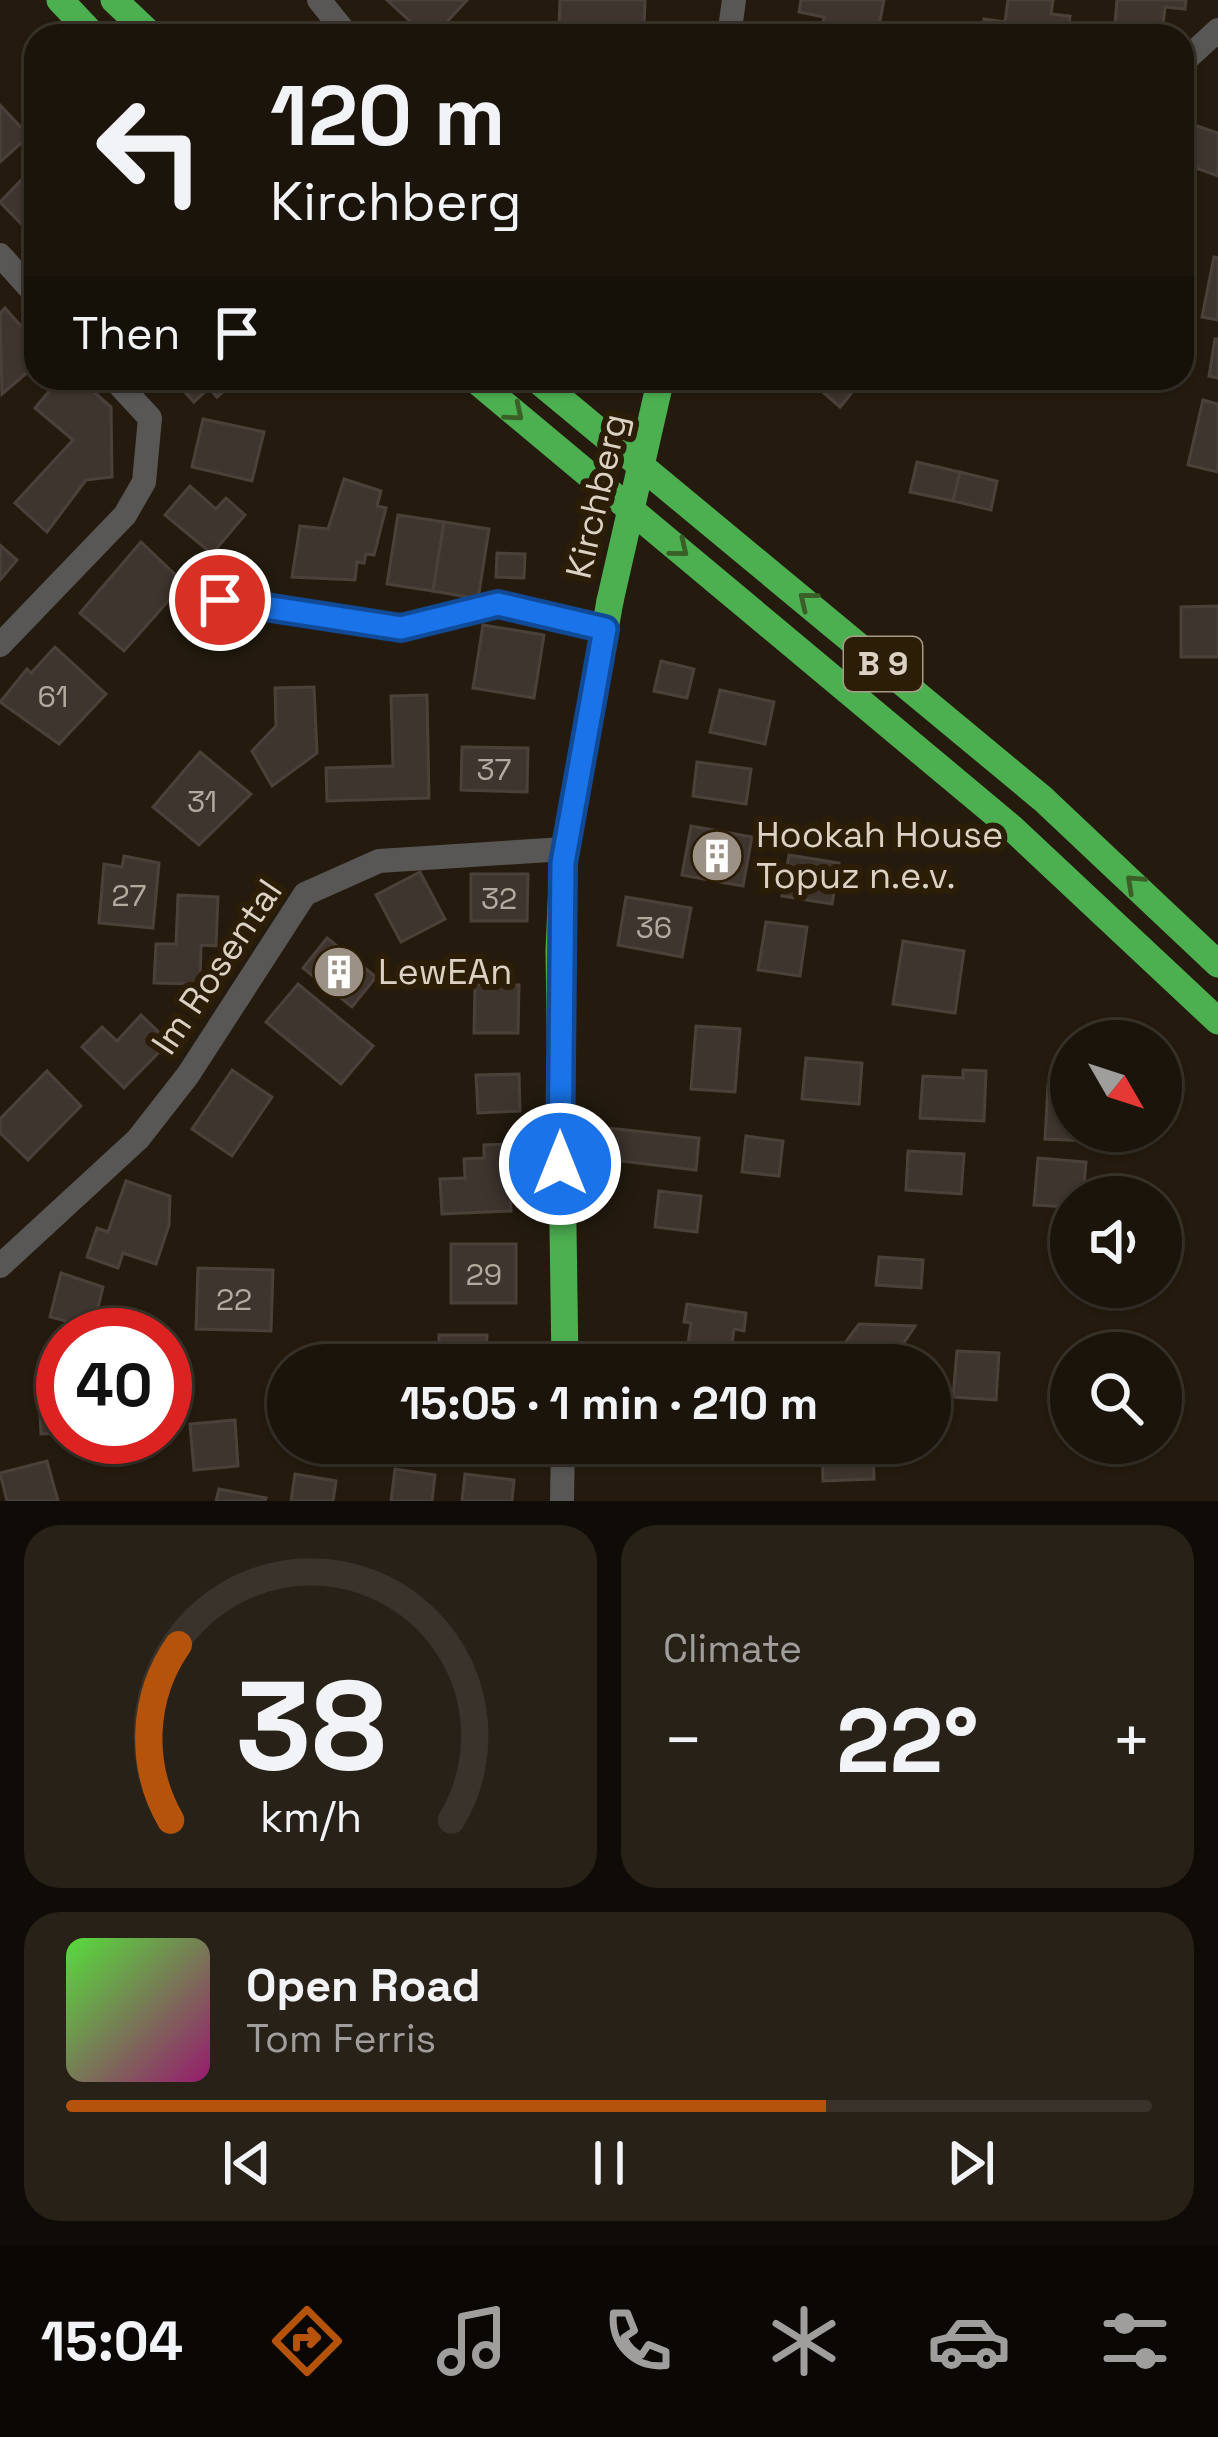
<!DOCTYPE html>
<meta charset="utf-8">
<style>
body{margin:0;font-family:"Space Grotesk",sans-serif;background:#282118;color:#f1f3f6;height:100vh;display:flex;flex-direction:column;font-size:45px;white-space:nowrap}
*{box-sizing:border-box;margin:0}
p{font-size:39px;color:#a09e9c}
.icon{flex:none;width:66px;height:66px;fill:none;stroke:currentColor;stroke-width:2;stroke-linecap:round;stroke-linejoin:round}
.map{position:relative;height:1501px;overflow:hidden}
.side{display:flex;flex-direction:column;gap:24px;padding:24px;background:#0f0b06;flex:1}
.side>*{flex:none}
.guide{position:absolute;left:24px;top:24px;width:1170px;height:366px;border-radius:36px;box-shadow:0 3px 9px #0004,0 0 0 3px #39332b;background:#1b140a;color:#f1f3f6;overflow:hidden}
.needle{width:78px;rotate:129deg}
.buttons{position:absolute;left:1050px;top:1020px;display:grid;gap:24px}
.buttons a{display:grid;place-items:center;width:132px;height:132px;border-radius:50%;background:#1b140a;box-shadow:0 3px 9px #0004,0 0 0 3px #39332b;font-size:60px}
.speed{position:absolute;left:36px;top:1308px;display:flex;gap:24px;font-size:60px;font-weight:700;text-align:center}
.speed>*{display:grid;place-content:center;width:156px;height:156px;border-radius:50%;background:#1b140a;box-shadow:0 3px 9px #0004,0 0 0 3px #39332b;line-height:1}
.speed .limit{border:18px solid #d22;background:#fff;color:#111}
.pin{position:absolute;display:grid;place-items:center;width:102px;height:102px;color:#fff;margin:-51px;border:6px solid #fff;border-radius:50%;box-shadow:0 3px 12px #0007}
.me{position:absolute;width:132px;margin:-66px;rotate:0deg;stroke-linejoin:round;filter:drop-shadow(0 0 9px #0008)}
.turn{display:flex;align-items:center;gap:42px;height:252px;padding:0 48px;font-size:54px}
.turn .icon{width:156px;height:156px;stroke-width:2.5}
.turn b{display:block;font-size:84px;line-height:102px}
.then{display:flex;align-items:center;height:114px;padding:0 48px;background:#0003;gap:24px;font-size:45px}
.big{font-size:90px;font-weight:800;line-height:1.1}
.side .tile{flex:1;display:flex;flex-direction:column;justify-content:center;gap:18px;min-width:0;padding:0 42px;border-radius:36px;background:#282118}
.side .dial{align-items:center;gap:0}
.dial svg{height:312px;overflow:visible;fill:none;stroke:#39332b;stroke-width:7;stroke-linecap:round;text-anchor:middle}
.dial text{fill:#f1f3f6;stroke:none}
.song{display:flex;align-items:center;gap:36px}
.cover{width:144px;height:144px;border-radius:18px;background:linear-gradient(135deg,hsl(110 70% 55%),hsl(320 70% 35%))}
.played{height:12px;border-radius:6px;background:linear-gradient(90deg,#b45309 70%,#39332b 70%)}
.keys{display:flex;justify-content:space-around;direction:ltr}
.heat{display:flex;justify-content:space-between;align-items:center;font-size:66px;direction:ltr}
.side .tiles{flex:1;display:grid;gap:24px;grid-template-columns:1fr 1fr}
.tile:last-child{grid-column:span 2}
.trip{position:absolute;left:267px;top:1344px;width:684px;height:120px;border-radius:60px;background:#1b140a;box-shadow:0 3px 9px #0004,0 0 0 3px #39332b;font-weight:800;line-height:120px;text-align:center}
.tab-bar{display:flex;height:192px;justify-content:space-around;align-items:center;background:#0b0804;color:#a09e9c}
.tab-bar .icon{width:84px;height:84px}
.tab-bar .active{color:#b45309}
.tab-bar b{font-size:54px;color:#f1f3f6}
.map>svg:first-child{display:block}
.building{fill:#3f352f;stroke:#4b413a;stroke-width:3}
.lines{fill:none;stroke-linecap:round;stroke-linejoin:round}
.street{stroke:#595656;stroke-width:24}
.fast{stroke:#4caf50;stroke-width:27}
.fast-bridge{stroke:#4caf50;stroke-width:27}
.oneway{stroke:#3a5f27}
.route-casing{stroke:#114b97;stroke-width:30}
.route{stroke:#1a73e8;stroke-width:21}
.labels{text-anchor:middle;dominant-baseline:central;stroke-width:12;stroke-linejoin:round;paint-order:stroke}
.number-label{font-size:30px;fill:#b4aa9f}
.shield{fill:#2c1d06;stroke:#a69b8b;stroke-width:3}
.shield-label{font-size:33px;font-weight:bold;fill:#dbd1c4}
.street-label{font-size:36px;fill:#dbd1c4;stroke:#2c1d06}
.poi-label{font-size:36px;fill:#dbd1c4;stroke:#2c1d06;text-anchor:start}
</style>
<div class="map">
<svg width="1218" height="1501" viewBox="0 0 1218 1501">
<rect width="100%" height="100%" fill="#241b0e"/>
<g class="building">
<path d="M387,0H467L434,36H426Z"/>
<path d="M560,0H645L644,30L559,26Z"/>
<path d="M801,0H884L877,36L822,29L824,17L799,12Z"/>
<path d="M1008,0H1053L1051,14L1070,16L1067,36H982L984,19L1005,22Z"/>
<path d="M1117,0H1186L1185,9L1165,7L1162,36H1114Z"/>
<path d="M0,105L29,136L0,162Z"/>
<path d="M1182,121L1218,133V176L1182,163Z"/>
<path d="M36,165V231L32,235L0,202Z"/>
<path d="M1214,257L1218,258V320L1202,317Z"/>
<path d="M5,308L36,343V365L2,394L0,313Z"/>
<path d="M1215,339H1218V378L1209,376Z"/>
<path d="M60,378H78L111,407L112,477L86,480L47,532L15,503L73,440L35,408Z"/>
<path d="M172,378H238L217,397L209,388L194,402Z"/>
<path d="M822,378H864L840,407L816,386Z"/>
<path d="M1203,400L1218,404V472L1188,465Z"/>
<path d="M203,419L264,432L252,481L192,467Z"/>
<path d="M917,462L960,472L953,501L910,492Z"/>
<path d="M960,472L997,481L991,510L953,501Z"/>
<path d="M344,479L381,491L377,506L386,508L374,555L366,554L364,563L357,562L355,580L292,577L300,526L328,529Z"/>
<path d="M190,486L216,509L226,498L245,515L212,554L165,515Z"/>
<path d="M398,515L444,522L433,591L387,584Z"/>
<path d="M444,522L489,529L478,599L433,591Z"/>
<path d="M141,542L184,583L124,651L80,613Z"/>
<path d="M0,545L17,560L0,580Z"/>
<path d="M497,553L525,554L524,578L496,577Z"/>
<path d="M1218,606V657H1181V607Z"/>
<path d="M483,625L544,635L534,698L473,688Z"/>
<path d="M55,647L106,694L59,744L0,702L27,669L31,673Z"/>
<path d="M661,661L694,669L687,698L654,691Z"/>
<path d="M314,687L317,753L272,786L252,751L276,726L275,688Z"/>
<path d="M720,690L774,702L765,744L710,732Z"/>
<path d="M427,695L429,798L327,801L326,768L393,766L391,696Z"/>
<path d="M462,747L528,748L527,792L461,790Z"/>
<path d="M200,752L251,794L199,845L153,807Z"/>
<path d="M697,762L751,769L746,804L693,796Z"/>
<path d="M691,826L752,837L743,886L682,875Z"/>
<path d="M789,855L839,863L832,904L782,896Z"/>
<path d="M124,856L159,863L153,928L99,923L104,864L122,867Z"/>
<path d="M420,872L445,919L401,942L376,895Z"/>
<path d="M471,874H528L527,921H471Z"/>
<path d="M178,895L218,897L216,946L201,945L200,984L154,983L156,944H176Z"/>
<path d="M626,897L691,908L682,957L618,945Z"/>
<path d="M766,922L807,927L800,976L758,970Z"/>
<path d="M327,938L376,977L352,1007L303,968Z"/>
<path d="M903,941L964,951L955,1013L893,1004Z"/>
<path d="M298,984L373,1046L341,1084L266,1022Z"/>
<path d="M475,984L519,985L518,1033H474Z"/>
<path d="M141,1015L169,1042L124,1088L82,1047L102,1027L117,1041Z"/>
<path d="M696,1026L740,1029L735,1092L691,1089Z"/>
<path d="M806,1058L862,1063L859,1104L802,1099Z"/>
<path d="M232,1070L272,1097L232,1156L192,1129Z"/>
<path d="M963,1070L986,1071L984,1121L920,1118L923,1076L963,1078Z"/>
<path d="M47,1071L81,1106L28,1160L0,1133V1119Z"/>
<path d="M519,1074L520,1111L478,1113L476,1075Z"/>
<path d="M1048,1085L1071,1087V1131H1090V1141L1045,1139Z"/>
<path d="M608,1128L699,1138L696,1170L604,1159Z"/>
<path d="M746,1136L783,1141L779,1176L742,1172Z"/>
<path d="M508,1144L511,1211L442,1214L440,1179L465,1178L464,1159L484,1158V1145Z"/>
<path d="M908,1151L964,1154L961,1194L906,1190Z"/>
<path d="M1038,1158L1086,1162L1083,1197H1071V1207L1034,1205Z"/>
<path d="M126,1181L170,1196L169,1225L156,1264L123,1253L118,1268L87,1257L97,1228L108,1232Z"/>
<path d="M659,1191L701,1196L697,1232L655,1227Z"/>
<rect x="451" y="1244" width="65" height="59"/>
<path d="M879,1257L923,1260L921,1288L876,1285Z"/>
<path d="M198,1268L273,1270L271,1331L196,1329Z"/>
<path d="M61,1273L103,1287L93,1328L50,1317Z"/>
<path d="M687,1304L746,1313L744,1331L734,1329L729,1365H685L691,1323L684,1322Z"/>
<path d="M859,1324L915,1326L900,1349L921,1365H841L833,1359Z"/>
<path d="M439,1335H487L486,1365H439Z"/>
<path d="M957,1351L999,1353L996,1400L953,1397Z"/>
<path d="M288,1381V1436H275V1382Z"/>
<path d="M63,1394V1433L41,1434L39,1395Z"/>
<path d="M235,1420L238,1466L194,1470L190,1424Z"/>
<path d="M822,1443H892L893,1452L873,1453L874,1479L823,1481Z"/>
<path d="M47,1461L58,1501H7L0,1473Z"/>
<path d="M395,1469L435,1475L432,1501H391Z"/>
<path d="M295,1474L336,1481L333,1501H291Z"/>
<path d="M465,1474L514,1480L512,1501H462Z"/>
<path d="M219,1489L266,1498L265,1501H216Z"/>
</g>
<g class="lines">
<g class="street">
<path d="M319,0L348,36"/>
<path d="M729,36L734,0"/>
<path d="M1182,63L1218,30"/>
<path d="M0,255L36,295"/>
<path d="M221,600L401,628L498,604L605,629"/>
<path d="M0,645L125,515L144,482L150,418L113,378"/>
<path d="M0,1266L138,1139L188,1075L305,894L379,861L564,849"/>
<path d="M562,1501L563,1443"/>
</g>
<g class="fast">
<path d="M60,0L94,36"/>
<path d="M114,0L152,36"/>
<path d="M473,378L1012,828L1218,1021"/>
<path d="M535,378L1043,799L1218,964"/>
<path d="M565,1365L559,950L563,863L610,601"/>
</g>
<path class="fast-bridge" d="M610,601L661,378"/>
</g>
<defs><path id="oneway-chevron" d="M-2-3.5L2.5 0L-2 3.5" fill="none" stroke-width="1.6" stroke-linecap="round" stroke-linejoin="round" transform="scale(3)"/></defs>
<g class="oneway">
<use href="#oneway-chevron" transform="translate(515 413) rotate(40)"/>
<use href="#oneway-chevron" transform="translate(680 549) rotate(39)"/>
<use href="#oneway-chevron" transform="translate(807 600) rotate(-141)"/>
<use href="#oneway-chevron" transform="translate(1134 883) rotate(-137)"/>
</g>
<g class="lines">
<g class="route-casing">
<path id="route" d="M220,600L401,628L498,604L605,629L563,863L560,1164"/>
</g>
<use href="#route" class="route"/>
</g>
<defs>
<g id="building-disc" transform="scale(2.7)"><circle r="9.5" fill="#9b9184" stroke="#2c1d06"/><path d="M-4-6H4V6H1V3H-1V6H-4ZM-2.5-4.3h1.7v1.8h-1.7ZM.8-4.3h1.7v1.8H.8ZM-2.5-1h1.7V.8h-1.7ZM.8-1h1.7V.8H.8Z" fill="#fff"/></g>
</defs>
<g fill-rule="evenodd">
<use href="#building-disc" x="717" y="856"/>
<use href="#building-disc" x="339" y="972"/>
</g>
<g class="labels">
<g class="number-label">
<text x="53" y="696">61</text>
<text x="494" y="769">37</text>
<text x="202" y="801">31</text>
<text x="129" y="895">27</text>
<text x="499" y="898">32</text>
<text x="654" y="927">36</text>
<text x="484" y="1274">29</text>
<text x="234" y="1299">22</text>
</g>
<rect class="shield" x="844" y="637" width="78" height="54" rx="9"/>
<g class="shield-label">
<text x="883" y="664">B 9</text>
</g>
<g class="street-label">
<text transform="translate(597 496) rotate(-77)">Kirchberg</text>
<text transform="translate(217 967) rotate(-56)">Im Rosental</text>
</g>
<g class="poi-label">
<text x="756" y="835">Hookah House<tspan x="756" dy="41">Topuz n.e.v.</tspan></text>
<text x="378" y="972">LewEAn</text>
</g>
</g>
</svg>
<div class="buttons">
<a><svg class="needle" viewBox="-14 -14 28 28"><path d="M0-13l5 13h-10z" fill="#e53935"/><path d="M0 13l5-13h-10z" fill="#a09e9c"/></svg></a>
<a><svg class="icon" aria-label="sound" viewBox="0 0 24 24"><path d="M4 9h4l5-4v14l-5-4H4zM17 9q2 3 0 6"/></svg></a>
<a><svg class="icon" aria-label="search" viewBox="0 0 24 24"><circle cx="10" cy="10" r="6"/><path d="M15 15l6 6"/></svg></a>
</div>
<div class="speed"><div class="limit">40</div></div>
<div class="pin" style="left:220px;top:600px;background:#d93025"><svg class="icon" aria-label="arrive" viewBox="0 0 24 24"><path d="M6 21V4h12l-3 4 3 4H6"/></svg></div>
<svg class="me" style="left:560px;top:1164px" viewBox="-20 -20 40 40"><circle r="17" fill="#1a73e8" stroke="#fff" stroke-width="3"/><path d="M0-11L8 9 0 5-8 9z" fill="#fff"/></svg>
<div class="trip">15:05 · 1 min · 210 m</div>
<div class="guide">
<div class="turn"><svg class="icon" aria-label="left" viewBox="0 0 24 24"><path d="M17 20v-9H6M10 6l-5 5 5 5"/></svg><div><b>120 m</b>Kirchberg</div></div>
<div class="then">Then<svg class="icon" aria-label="arrive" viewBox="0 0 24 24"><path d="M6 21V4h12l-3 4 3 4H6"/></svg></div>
</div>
</div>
<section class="side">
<div class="tiles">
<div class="tile dial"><svg viewBox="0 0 100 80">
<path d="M14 69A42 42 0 1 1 86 69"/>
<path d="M14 69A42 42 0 0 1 16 24" stroke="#b45309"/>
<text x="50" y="56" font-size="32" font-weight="700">38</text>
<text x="50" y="72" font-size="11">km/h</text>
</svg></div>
<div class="tile"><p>Climate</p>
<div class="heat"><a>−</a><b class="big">22°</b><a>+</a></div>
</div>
<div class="tile">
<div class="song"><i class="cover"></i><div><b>Open Road</b><p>Tom Ferris</p></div></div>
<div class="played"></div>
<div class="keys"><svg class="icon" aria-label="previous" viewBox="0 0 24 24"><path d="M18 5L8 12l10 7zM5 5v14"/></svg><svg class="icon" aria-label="pause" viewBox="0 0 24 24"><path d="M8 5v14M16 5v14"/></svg><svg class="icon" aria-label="next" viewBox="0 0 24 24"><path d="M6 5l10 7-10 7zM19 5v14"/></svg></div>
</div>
</div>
</section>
<nav class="tab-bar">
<b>15:04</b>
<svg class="icon active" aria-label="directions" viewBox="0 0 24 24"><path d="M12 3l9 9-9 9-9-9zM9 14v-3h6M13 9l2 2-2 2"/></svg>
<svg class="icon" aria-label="music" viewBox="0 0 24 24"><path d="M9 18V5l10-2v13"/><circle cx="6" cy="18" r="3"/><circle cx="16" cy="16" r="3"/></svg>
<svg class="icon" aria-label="phone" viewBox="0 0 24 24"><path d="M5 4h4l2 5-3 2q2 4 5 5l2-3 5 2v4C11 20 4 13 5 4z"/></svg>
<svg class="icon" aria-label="climate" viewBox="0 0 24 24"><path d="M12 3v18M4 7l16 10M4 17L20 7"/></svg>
<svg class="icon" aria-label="car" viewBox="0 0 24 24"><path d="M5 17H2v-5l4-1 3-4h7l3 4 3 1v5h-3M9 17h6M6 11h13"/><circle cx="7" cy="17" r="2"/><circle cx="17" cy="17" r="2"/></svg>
<svg class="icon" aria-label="filters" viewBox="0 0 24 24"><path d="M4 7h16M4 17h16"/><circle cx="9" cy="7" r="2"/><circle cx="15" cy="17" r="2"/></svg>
</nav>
